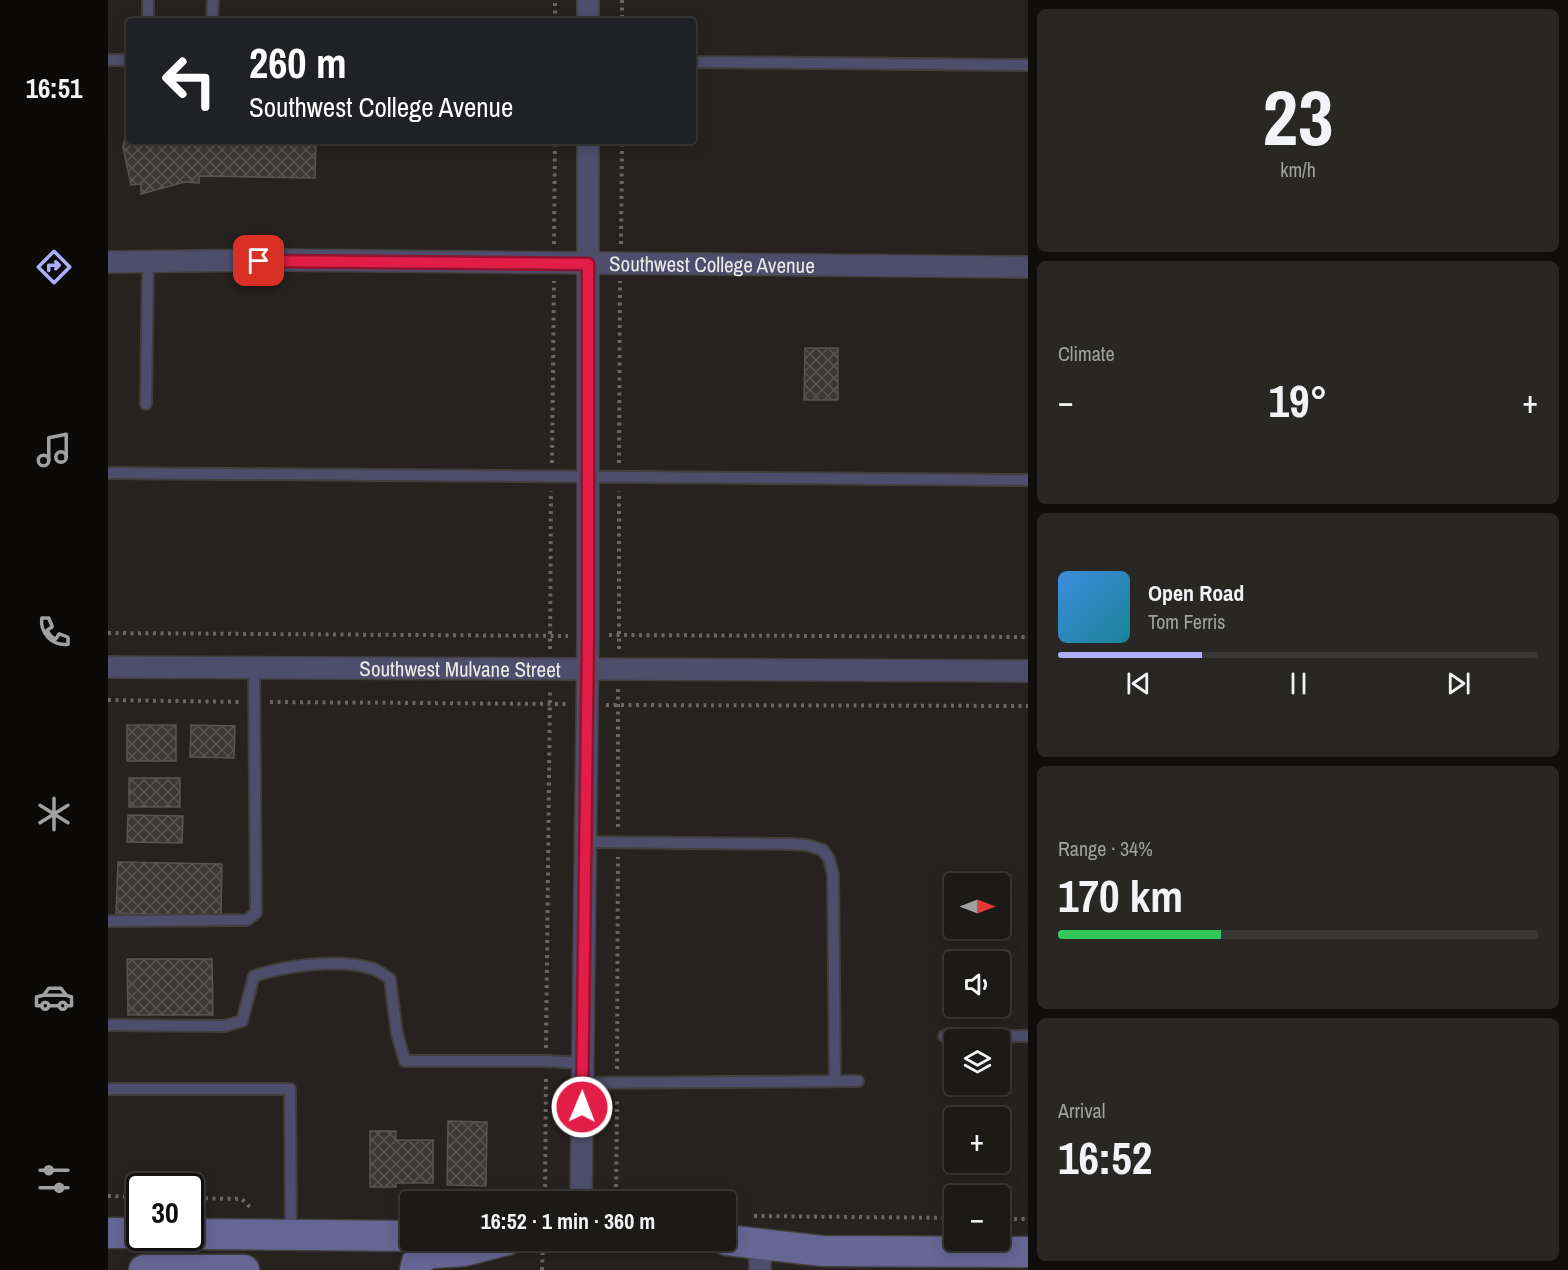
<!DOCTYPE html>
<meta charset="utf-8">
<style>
body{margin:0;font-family:"Archivo Narrow",sans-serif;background:#292724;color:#f1f3f6;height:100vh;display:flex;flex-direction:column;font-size:22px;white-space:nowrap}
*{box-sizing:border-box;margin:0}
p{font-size:20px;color:#a0a1a1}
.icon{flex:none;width:33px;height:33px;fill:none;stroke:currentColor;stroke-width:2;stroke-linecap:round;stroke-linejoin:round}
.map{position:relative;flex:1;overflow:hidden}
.side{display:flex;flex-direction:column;gap:9px;padding:9px;background:#0f0e0d;width:540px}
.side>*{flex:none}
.hud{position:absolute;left:18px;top:18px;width:570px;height:126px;border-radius:6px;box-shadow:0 3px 15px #0003,0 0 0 2px #3a3836;background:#202124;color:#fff;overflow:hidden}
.needle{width:39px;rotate:90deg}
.fabs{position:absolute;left:836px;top:873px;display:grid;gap:12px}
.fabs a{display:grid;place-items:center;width:66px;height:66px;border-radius:6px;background:#1c1a17;box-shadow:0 3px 15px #0003,0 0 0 2px #3a3836;font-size:30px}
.speed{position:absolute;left:18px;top:1173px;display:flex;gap:12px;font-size:30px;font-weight:700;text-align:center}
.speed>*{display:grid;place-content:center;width:78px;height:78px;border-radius:50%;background:#1c1a17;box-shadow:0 3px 15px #0003,0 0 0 2px #3a3836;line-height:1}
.speed .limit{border:3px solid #111;border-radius:9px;background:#fff;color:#111}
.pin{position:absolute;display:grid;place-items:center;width:51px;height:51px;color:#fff;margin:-26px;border-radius:12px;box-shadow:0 3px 9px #0006}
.me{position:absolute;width:66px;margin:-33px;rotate:1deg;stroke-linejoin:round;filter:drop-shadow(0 0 4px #0008)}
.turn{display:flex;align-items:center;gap:21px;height:126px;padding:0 24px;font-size:27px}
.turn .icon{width:78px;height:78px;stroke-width:2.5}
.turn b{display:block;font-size:42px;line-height:51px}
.big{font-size:45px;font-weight:700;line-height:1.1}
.side .widget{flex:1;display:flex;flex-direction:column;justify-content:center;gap:9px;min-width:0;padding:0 21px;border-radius:9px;background:#292724}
.side .dial{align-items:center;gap:0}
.dial b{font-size:78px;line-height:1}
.song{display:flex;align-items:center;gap:18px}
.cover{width:72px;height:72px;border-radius:9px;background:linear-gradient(135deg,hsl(210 70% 55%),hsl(190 70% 35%))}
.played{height:6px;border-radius:3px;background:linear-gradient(90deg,#aeaefb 30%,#3a3836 30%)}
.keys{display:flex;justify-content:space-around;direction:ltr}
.heat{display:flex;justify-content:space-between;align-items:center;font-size:33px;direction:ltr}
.charge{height:9px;border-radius:4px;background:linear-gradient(90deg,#34c759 34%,#3a3836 0)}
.trip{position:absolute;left:292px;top:1191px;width:336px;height:60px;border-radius:6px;background:#1c1a17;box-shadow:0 3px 15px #0003,0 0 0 2px #3a3836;font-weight:700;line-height:60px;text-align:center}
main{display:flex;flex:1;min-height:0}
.tabs{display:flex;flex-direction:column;width:108px;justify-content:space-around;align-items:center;background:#0b0a09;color:#a0a1a1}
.tabs .icon{width:42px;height:42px}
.tabs .active{color:#aeaefb}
.tabs b{font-size:27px;color:#f1f3f6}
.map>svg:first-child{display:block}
.building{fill:url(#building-cross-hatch);stroke:#585451;stroke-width:1.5}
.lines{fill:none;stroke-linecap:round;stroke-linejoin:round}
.lane-casing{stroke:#413e3b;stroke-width:14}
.street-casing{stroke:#413e3b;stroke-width:24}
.secondary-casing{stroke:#413e3b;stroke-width:33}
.path{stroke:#696663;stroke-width:4;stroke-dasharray:3 4.5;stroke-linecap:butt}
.lane{stroke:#4e4e6c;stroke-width:10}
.street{stroke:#4e4e6c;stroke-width:21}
.secondary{stroke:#666695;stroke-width:30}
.route-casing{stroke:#92132f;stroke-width:15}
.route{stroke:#e11d48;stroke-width:10}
.labels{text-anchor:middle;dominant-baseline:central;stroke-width:6;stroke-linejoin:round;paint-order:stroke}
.street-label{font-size:21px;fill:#ebe9e7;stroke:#0d0c0a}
</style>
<main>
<nav class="tabs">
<b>16:51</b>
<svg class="icon active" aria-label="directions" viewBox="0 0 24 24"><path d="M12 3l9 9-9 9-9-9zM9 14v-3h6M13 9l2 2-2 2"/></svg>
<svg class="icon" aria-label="music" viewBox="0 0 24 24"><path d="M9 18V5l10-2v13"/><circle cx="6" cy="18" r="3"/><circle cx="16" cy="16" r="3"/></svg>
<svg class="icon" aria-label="phone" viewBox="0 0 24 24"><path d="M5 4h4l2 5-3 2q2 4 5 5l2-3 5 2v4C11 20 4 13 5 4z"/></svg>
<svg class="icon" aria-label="climate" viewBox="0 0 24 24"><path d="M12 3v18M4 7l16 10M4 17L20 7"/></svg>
<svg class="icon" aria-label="car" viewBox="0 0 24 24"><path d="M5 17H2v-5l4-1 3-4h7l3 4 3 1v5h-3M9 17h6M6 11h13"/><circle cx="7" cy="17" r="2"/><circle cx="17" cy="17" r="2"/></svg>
<svg class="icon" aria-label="filters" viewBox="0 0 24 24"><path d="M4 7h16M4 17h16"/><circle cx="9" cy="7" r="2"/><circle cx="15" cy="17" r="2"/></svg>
</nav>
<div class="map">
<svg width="920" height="1270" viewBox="0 0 920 1270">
<defs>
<pattern id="building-cross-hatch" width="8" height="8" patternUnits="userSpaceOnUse" patternTransform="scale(1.5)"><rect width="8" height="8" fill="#3c3935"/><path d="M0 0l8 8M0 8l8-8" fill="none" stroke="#585652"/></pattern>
</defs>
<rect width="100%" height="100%" fill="#25221f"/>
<g class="building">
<path d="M21,120V141H208L207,178L91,176V183L77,182L33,194V184L23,185L15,147Z"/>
<path d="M697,348H730V400H696Z"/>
<rect x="19" y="725" width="49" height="36"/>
<path d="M83,725L127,726L126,758L82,757Z"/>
<rect x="21" y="778" width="51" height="29"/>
<path d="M20,815L75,816L74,843L19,842Z"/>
<path d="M10,862L114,864L113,916L8,913Z"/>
<path d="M19,959H104L105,1015H20Z"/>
<path d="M340,1121L379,1122L378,1186L339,1185Z"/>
<path d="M262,1131H288V1140H325V1183H288V1187H262Z"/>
</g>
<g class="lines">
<g class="lane-casing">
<g id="lane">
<path d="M40,0V21"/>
<path d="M104,21L105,0"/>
<path d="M0,60H21"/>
<path d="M585,62L920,65"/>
<path d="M38,404L40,262"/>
<path d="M0,473L920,480"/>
<path d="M476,842L682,844L699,845L715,850L721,859L725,874L727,1081"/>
<path d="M0,921L139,920L148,913L146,668"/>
<path d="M0,1025L116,1026L134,1021L146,976C180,965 232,958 266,969C272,971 277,976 282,979L289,1034L297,1061H438L474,1063"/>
<path d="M836,1036H920"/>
<path d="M474,1083L750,1081"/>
<path d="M0,1089H182L183,1234"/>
</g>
</g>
<g class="street-casing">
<g id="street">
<path d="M480,21V0"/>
<path id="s1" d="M0,262L173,260L920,267"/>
<path id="s2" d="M0,667L920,671"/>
<path d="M473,1202L480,636V141"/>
<path d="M652,1244V1270"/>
</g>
</g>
<g class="secondary-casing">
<g id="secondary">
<path d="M0,1233H32"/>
<path d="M82,1234L303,1236"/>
<path d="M618,1240L714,1251L920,1252"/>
<path d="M36,1270H136"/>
<path d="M307,1270L309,1262L315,1256L324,1253L356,1251L399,1240"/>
</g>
</g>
<g class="path">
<path d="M514,0V21"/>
<path d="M447,21V0"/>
<path d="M446,244L447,141"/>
<path d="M513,244L514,141"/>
<path d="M444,463L446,281"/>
<path d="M511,463L512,281"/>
<path d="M0,633L460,636"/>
<path d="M501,635L920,637"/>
<path d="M442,649L443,491"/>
<path d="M511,649V491"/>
<path d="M510,689V829"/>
<path d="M0,700L133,702"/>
<path d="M162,702L460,704"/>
<path d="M498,705L920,706"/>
<path d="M438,1048L442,689"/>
<path d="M509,1069L510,857"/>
<path d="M0,1196L32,1197"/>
<path d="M82,1198L134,1199L145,1210"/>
<path d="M437,1202L438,1076"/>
<path d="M508,1202L509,1097"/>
<path d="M646,1216L846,1218"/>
<path d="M891,1219H920"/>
<path d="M434,1270L435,1240"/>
</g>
<use href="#lane" class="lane"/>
<use href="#street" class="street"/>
<use href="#secondary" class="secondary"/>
</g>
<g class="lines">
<g class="route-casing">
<path id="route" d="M151,261L480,264V636L474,1107"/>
</g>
<use href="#route" class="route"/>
</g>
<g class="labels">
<g class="street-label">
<text stroke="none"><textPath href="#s1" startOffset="604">Southwest College Avenue</textPath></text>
<text stroke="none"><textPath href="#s2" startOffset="352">Southwest Mulvane Street</textPath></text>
</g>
</g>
</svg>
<div class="fabs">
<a><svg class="needle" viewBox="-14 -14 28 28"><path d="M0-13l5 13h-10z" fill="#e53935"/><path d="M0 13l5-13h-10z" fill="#a0a1a1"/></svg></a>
<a><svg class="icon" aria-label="sound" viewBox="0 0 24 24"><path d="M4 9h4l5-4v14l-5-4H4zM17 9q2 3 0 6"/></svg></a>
<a><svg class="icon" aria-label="layers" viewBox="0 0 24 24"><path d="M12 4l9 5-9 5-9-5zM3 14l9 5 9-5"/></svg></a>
<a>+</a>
<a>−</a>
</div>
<div class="speed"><div class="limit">30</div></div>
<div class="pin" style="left:151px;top:261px;background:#d93025"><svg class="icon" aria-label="arrive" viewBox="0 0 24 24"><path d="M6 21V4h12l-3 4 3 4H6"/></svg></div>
<svg class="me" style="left:474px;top:1107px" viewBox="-20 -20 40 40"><circle r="17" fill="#e11d48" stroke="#fff" stroke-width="3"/><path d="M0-11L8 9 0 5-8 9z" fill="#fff"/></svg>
<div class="trip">16:52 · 1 min · 360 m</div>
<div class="hud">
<div class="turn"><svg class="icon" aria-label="left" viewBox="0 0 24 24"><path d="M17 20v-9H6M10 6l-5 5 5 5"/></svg><div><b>260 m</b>Southwest College Avenue</div></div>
</div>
</div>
<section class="side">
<div class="widget dial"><b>23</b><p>km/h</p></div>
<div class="widget"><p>Climate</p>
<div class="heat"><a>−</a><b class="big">19°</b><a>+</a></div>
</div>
<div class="widget">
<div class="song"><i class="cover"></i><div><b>Open Road</b><p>Tom Ferris</p></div></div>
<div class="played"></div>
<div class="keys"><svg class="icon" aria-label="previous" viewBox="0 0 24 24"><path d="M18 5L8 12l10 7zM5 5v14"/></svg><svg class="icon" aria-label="pause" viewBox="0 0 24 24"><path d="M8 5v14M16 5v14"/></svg><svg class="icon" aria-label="next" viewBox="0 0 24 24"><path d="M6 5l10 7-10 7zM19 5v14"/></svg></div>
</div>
<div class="widget"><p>Range · 34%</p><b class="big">170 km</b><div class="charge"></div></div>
<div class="widget"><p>Arrival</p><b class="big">16:52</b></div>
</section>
</main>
